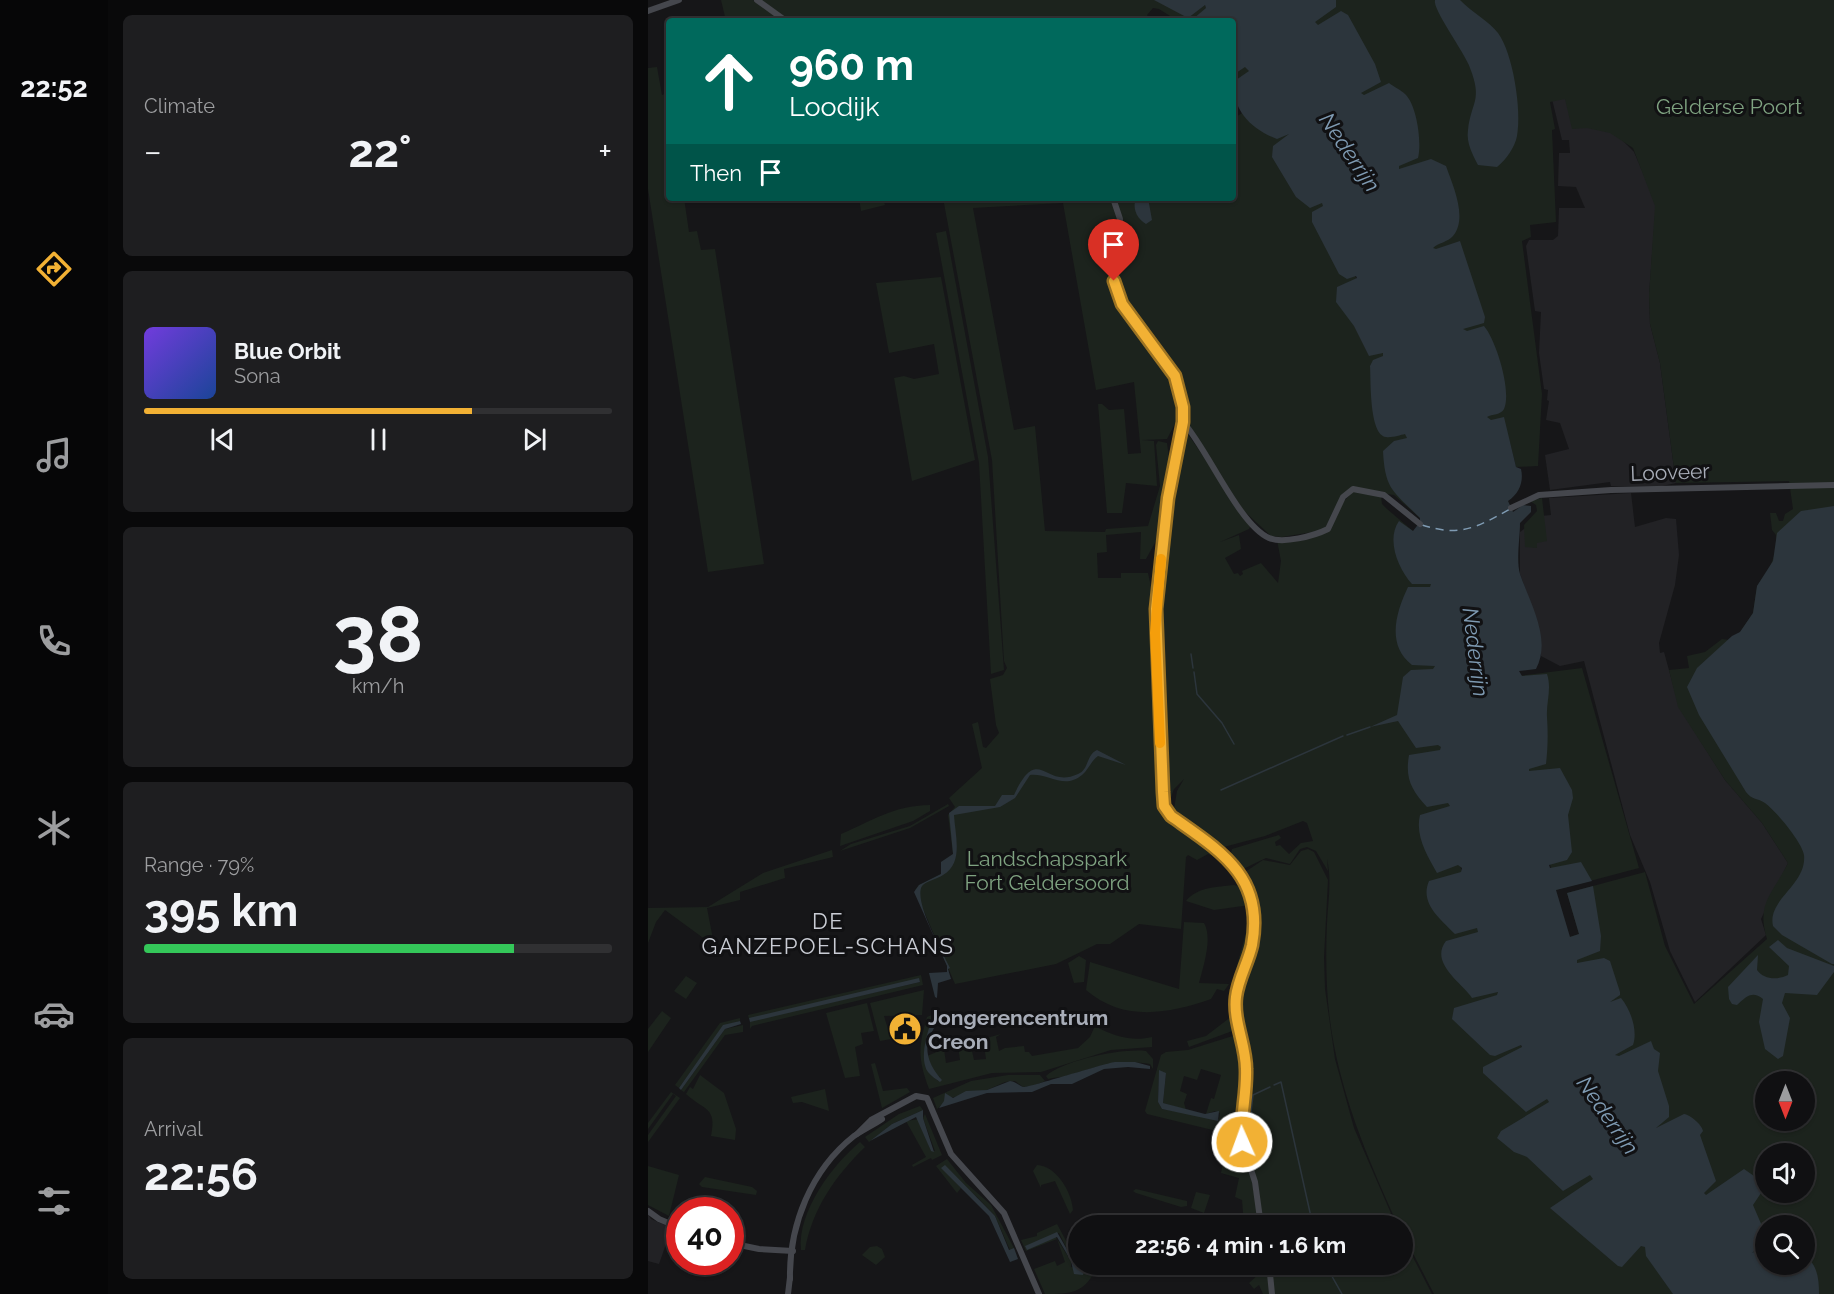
<!DOCTYPE html>
<meta charset="utf-8">
<style>
body{margin:0;font-family:Raleway,sans-serif;background:#1e1e20;color:#f1f3f6;height:100vh;display:flex;flex-direction:column;font-size:22px;white-space:nowrap}
*{box-sizing:border-box;margin:0}
p{font-size:20px;color:#9c9d9f}
.icon{flex:none;width:33px;height:33px;fill:none;stroke:currentColor;stroke-width:2;stroke-linecap:round;stroke-linejoin:round}
.map{position:relative;flex:1;overflow:hidden}
.details{display:flex;flex-direction:column;gap:15px;padding:15px;background:#09090a;width:540px}
.details>*{flex:none}
.hud{position:absolute;left:18px;top:18px;width:570px;height:183px;border-radius:6px;box-shadow:0 2px 4px #0004,0 0 0 2px #303032;background:#00695c;color:#fff;overflow:hidden}
.needle{width:39px;rotate:180deg}
.tools{position:absolute;left:1107px;top:1071px;display:grid;gap:12px}
.tools a{display:grid;place-items:center;width:60px;height:60px;border-radius:50%;background:#101012;box-shadow:0 2px 4px #0004,0 0 0 2px #303032;font-size:30px}
.speed{position:absolute;left:18px;top:1197px;display:flex;gap:12px;font-size:30px;font-weight:700;text-align:center}
.speed>*{display:grid;place-content:center;width:78px;height:78px;border-radius:50%;background:#101012;box-shadow:0 2px 4px #0004,0 0 0 2px #303032;line-height:1}
.speed .limit{border:9px solid #d22;background:#fff;color:#111}
.pin{position:absolute;display:grid;place-items:center;width:51px;height:51px;color:#fff;margin:-62px -26px;border-radius:50% 50% 50% 0;rotate:-45deg;box-shadow:0 0 6px #0007}
.pin .icon{rotate:45deg}
.me{position:absolute;width:66px;margin:-33px;rotate:358deg;stroke-linejoin:round;filter:drop-shadow(0 0 4px #0008)}
.turn{display:flex;align-items:center;gap:21px;height:126px;padding:0 24px;font-size:27px}
.turn .icon{width:78px;height:78px;stroke-width:2.5}
.turn b{display:block;font-size:42px;line-height:51px}
.then{display:flex;align-items:center;height:57px;padding:0 24px;background:#0003;gap:12px;font-size:22px}
.big{font-size:45px;font-weight:700;line-height:1.1}
.details .card{flex:1;display:flex;flex-direction:column;justify-content:center;gap:9px;min-width:0;padding:0 21px;border-radius:9px;background:#1e1e20}
.details .dial{align-items:center;gap:0}
.dial b{font-size:78px;line-height:1}
.song{display:flex;align-items:center;gap:18px}
.cover{width:72px;height:72px;border-radius:9px;background:linear-gradient(135deg,hsl(260 70% 55%),hsl(220 70% 35%))}
.played{height:6px;border-radius:3px;background:linear-gradient(90deg,#f2b134 70%,#303032 70%)}
.keys{display:flex;justify-content:space-around;direction:ltr}
.heat{display:flex;justify-content:space-between;align-items:center;font-size:33px;direction:ltr}
.charge{height:9px;border-radius:4px;background:linear-gradient(90deg,#34c759 79%,#303032 0)}
.trip{position:absolute;left:420px;top:1215px;width:345px;height:60px;border-radius:30px;background:#101012;box-shadow:0 2px 4px #0004,0 0 0 2px #303032;font-weight:700;line-height:60px;text-align:center}
main{display:flex;flex:1;min-height:0}
.tab-bar{display:flex;flex-direction:column;width:108px;justify-content:space-around;align-items:center;background:#060607;color:#9c9d9f}
.tab-bar .icon{width:42px;height:42px}
.tab-bar .current{color:#f2b134}
.tab-bar b{font-size:27px;color:#f1f3f6}
.map>svg:first-child{display:block}
.built{fill:#222225}
.green{fill:#1c231d;fill-rule:evenodd}
.water{fill:#2c353c}
.lines{fill:none;stroke-linecap:round;stroke-linejoin:round}
.stream{stroke:#2c353c;stroke-width:1.5}
.ferry{stroke:#7f9bb3;stroke-width:1.5;stroke-dasharray:8 6;stroke-linecap:butt}
.secondary{stroke:#45474d;stroke-width:6}
.route-casing{stroke:#9d7322;stroke-width:15}
.route{stroke:#f2b134;stroke-width:10}
.slow{stroke:#f59e0b;stroke-width:10}
.labels{text-anchor:middle;dominant-baseline:central;stroke-width:6;stroke-linejoin:round;paint-order:stroke}
.park-label{font-size:21px;fill:#7fa381;stroke:#111113}
.street-label{font-size:21px;fill:#a8adb8;stroke:#111113}
.poi-label{font-size:21px;font-weight:bold;fill:#a8adb8;stroke:#111113;text-anchor:start}
.water-label{font-size:22px;font-style:italic;fill:#7f9bb3;stroke:#111113}
.neighbourhood-label{font-size:22px;letter-spacing:1.5px;fill:#c9ccd4;stroke:#111113}
</style>
<main>
<nav class="tab-bar">
<b>22:52</b>
<svg class="icon current" aria-label="directions" viewBox="0 0 24 24"><path d="M12 3l9 9-9 9-9-9zM9 14v-3h6M13 9l2 2-2 2"/></svg>
<svg class="icon" aria-label="music" viewBox="0 0 24 24"><path d="M9 18V5l10-2v13"/><circle cx="6" cy="18" r="3"/><circle cx="16" cy="16" r="3"/></svg>
<svg class="icon" aria-label="phone" viewBox="0 0 24 24"><path d="M5 4h4l2 5-3 2q2 4 5 5l2-3 5 2v4C11 20 4 13 5 4z"/></svg>
<svg class="icon" aria-label="climate" viewBox="0 0 24 24"><path d="M12 3v18M4 7l16 10M4 17L20 7"/></svg>
<svg class="icon" aria-label="car" viewBox="0 0 24 24"><path d="M5 17H2v-5l4-1 3-4h7l3 4 3 1v5h-3M9 17h6M6 11h13"/><circle cx="7" cy="17" r="2"/><circle cx="17" cy="17" r="2"/></svg>
<svg class="icon" aria-label="filters" viewBox="0 0 24 24"><path d="M4 7h16M4 17h16"/><circle cx="9" cy="7" r="2"/><circle cx="15" cy="17" r="2"/></svg>
</nav>
<section class="details">
<div class="card"><p>Climate</p>
<div class="heat"><a>−</a><b class="big">22°</b><a>+</a></div>
</div>
<div class="card">
<div class="song"><i class="cover"></i><div><b>Blue Orbit</b><p>Sona</p></div></div>
<div class="played"></div>
<div class="keys"><svg class="icon" aria-label="previous" viewBox="0 0 24 24"><path d="M18 5L8 12l10 7zM5 5v14"/></svg><svg class="icon" aria-label="pause" viewBox="0 0 24 24"><path d="M8 5v14M16 5v14"/></svg><svg class="icon" aria-label="next" viewBox="0 0 24 24"><path d="M6 5l10 7-10 7zM19 5v14"/></svg></div>
</div>
<div class="card dial"><b>38</b><p>km/h</p></div>
<div class="card"><p>Range · 79%</p><b class="big">395 km</b><div class="charge"></div></div>
<div class="card"><p>Arrival</p><b class="big">22:56</b></div>
</section>
<div class="map">
<svg width="1186" height="1294" viewBox="0 0 1186 1294">
<rect width="100%" height="100%" fill="#161618"/>
<g class="built">
<path d="M918,96L961,127L986,152L1008,203L1001,295L1002,324L1012,363L1028,483L1014,486H963L962,482L902,490L897,455L921,449L912,423L898,420L901,401L899,400L900,390L896,389L891,353L893,312L887,311L878,246L881,240H905L910,236L911,208H937L928,187L910,186L911,153H922L921,140H914L904,99Z"/>
<path d="M983,493L987,527L1018,518L1028,519L1031,555L1027,585L1011,643L1012,653L1016,652L1031,707L1077,780L1114,823L1140,863L1113,919L1118,935L1047,1002L1022,951L1002,882L982,835L936,661L912,666L893,656L891,627L872,574V532L893,516L903,515L901,498Z"/>
<path d="M0,1214L3,1219L31,1231L30,1242L18,1244L11,1264L0,1261Z"/>
</g>
<g class="green">
<path d="M73,0H105L135,21H78Z"/>
<path d="M111,0H553L568,21H539L533,17L530,21L511,9L505,8L499,15L504,21H141Z"/>
<path d="M652,0H1186V1294H1144C1046,1193 960,1074 921,937L931,934L919,893L997,872L1017,946L1046,1004L1119,939C1108,903 1124,895 1140,863L1114,823L1077,780L1030,707L1021,670L1041,668L1039,656L1057,652L1074,639L1081,640L1092,632L1105,613L1109,586L1121,569L1128,551V535L1124,530L1122,513H1128L1131,521H1135L1137,514L1145,509L1141,481L1028,483L1012,363L1002,324L1001,295L1007,206L985,148L962,133L939,128L924,129L917,99L902,102L907,129L904,130L908,222L882,225L883,237L874,241L894,394L890,466L868,467L862,443L846,446C817,353 792,258 751,169C724,109 688,55 652,0ZM1118,1082H1156V1120H1118ZM1118,1154H1156V1192H1118ZM1118,1226H1156V1264H1118Z"/>
<path d="M585,45C666,162 723,296 758,433C765,461 768,490 772,518L746,495L702,489L677,530L634,537L623,536L595,510L540,424L532,385L473,300L468,285L473,221L467,198H585V119L594,113L585,94Z"/>
<path d="M9,67L14,95L19,93L21,104V198H36L41,232L49,231L53,250L67,249L116,564L60,572L0,189V68Z"/>
<path d="M211,198H235L237,205L213,211Z"/>
<path d="M295,198H463L471,224L465,273L467,292L524,373L529,386L533,412L519,439L494,440L506,441L509,486L478,483L474,513H459L450,404H454L461,410L476,409L480,454L493,453L486,382L448,390L415,203L325,208L366,430L387,426L397,531L457,532L458,529L500,526L512,486L508,445L510,441L519,443L523,473L515,528L498,559H492L493,532L458,535L459,552L449,553L450,578H473V573H500L507,605L516,808L555,846H559L581,861L560,854L549,860L540,855L538,857L533,929L491,924L462,944H449L408,964L307,984L267,890L271,885L293,874V862L305,854L300,815L307,807L301,798L334,768L324,724L330,722L335,747L338,748L351,733L348,725L342,679L355,675L359,668L356,661L344,460Z"/>
<path d="M298,231L340,457L356,670L343,674L331,463L288,233Z"/>
<path d="M293,277L327,460L264,481L246,378L256,376L266,379L291,374L286,344L241,353L228,283Z"/>
<path d="M537,430L603,525L601,529L572,542L591,535L593,549L577,558L586,574L590,573L592,576L595,574L594,571L613,563L630,583L633,561L629,540L681,531L696,501L706,491L733,496L734,504L739,509L765,531L783,583L793,746L813,869L830,928L874,1048L900,1100L945,1178L1034,1294H786L755,1234L754,1226L750,1225C715,1149 683,1072 679,987C678,965 678,944 679,923C680,901 684,881 679,859L680,871L668,851L659,847L652,849L642,864L618,858L593,870L582,857L584,849L631,835L633,838L627,842L628,846L632,845L641,854L653,843L665,841L659,823L655,821L617,836L572,848L525,815L529,791L536,779L526,789L519,809L511,620L520,506Z"/>
<path d="M894,498L899,541L889,543V548L877,547L876,525L889,511L888,505L882,501Z"/>
<path d="M934,668L991,868L908,890L880,768L871,676Z"/>
<path d="M300,804L301,806L262,828L192,851L203,844L262,826Z"/>
<path d="M282,805V811L265,821L192,846L193,834C226,820 244,806 282,805Z"/>
<path d="M660,849L666,852L680,880L676,957L677,989L687,1059L706,1128L748,1225H614L596,1145L595,1104L599,1077L589,1005L607,929L604,900L594,874L615,860L642,865L653,851Z"/>
<path d="M184,850L185,857L136,869L137,878L92,892V900L59,908L65,939L58,940L17,910L8,922L0,943V908L60,907L115,873Z"/>
<path d="M586,885L597,888L602,905L566,910L538,901C549,887 569,887 586,885Z"/>
<path d="M536,922L556,923C565,938 555,967 551,983L581,984L576,991L569,989L563,999C520,1014 475,1022 438,990L442,962L531,989Z"/>
<path d="M601,922L604,923L600,956L588,990L585,980Z"/>
<path d="M431,956L438,960L436,982L426,983L420,963Z"/>
<path d="M273,975L275,985L104,1026L102,1029V1021L272,982L271,979L101,1019L100,1015Z"/>
<path d="M38,976L49,983L38,999L26,991Z"/>
<path d="M276,990L274,1015L236,1016L243,1039L232,1041L222,1003Z"/>
<path d="M219,1003L226,1031L213,1033L215,1044L207,1047L212,1076L197,1078L178,1013Z"/>
<path d="M14,1011L23,1018L0,1052V1029Z"/>
<path d="M288,1013L289,1015C279,1030 279,1044 277,1066L290,1081L292,1077L287,1074L279,1056L296,1049L298,1063L312,1060L310,1046L322,1042L326,1060L338,1059L335,1039L353,1034L348,1037L351,1051L357,1048L376,1046L377,1052H381L384,1056L430,1048L442,1037L447,1026C465,1036 484,1042 504,1037V1047L463,1050L393,1072L344,1073L281,1089C270,1059 270,1048 279,1017Z"/>
<path d="M588,1013L591,1027L587,1030L541,1047L539,1041L558,1036Z"/>
<path d="M92,1018V1021L75,1026L31,1088L27,1085L72,1023Z"/>
<path d="M95,1025V1032L77,1035L36,1092L33,1090L77,1029Z"/>
<path d="M591,1034L598,1070L591,1110L612,1225H596L594,1200L587,1197L591,1178L573,1173L581,1134L499,1114L497,1111L513,1055L518,1052L540,1050ZM553,1069L573,1075L566,1099L563,1098L558,1114L567,1111L572,1113L571,1119L514,1109L510,1102L511,1075L518,1073L515,1103L538,1110L536,1103L539,1094L532,1091L536,1076L549,1080Z"/>
<path d="M498,1051L505,1059V1069L502,1064C471,1059 447,1067 418,1076C412,1078 406,1077 400,1079L398,1076C416,1060 474,1048 498,1051Z"/>
<path d="M227,1063L235,1091L259,1088L262,1092L234,1108L223,1064Z"/>
<path d="M52,1075L76,1093L88,1129L87,1140L63,1136C69,1107 57,1111 38,1094L42,1087L45,1089Z"/>
<path d="M360,1075H392L397,1081L385,1086L375,1087L367,1081L357,1082L339,1090L302,1098L289,1109L285,1098L323,1081Z"/>
<path d="M177,1089L181,1111L154,1102L145,1103L143,1097Z"/>
<path d="M23,1092L32,1098L0,1142V1135L28,1096L25,1094L0,1129V1123Z"/>
<path d="M272,1106L275,1110L244,1124L221,1142L217,1137L251,1114Z"/>
<path d="M277,1114L294,1155L284,1160L283,1158L265,1167L264,1165L278,1157L258,1121L271,1119L283,1151H287L275,1118Z"/>
<path d="M212,1142L217,1147C188,1175 164,1209 157,1250H153C149,1212 185,1164 212,1142Z"/>
<path d="M299,1159L318,1183L343,1205L366,1248L362,1250L347,1216L329,1197L294,1168L313,1188L309,1193L288,1166Z"/>
<path d="M389,1165C409,1166 424,1193 425,1210L422,1214L407,1181L393,1185V1188L385,1171Z"/>
<path d="M0,1166L31,1175L21,1216L0,1205Z"/>
<path d="M57,1177L104,1187L109,1191L108,1195L54,1187L51,1184Z"/>
<path d="M488,1189L539,1201V1206L533,1207L488,1193L485,1191Z"/>
<path d="M548,1192L562,1195L556,1213L543,1208Z"/>
<path d="M409,1224L423,1250L430,1257V1262L421,1253L411,1233L378,1246L379,1249L407,1236L423,1261V1267L437,1268L433,1265L450,1264C438,1293 425,1294 397,1294L386,1269L407,1261L409,1266L417,1262L409,1239L378,1251L373,1240L389,1236V1233Z"/>
<path d="M755,1238L784,1294H625L623,1265L754,1264Z"/>
<path d="M229,1246L234,1249L237,1257L228,1265L214,1255L222,1247Z"/>
<path d="M619,1270L623,1294H615L611,1285L606,1289L601,1283L614,1271Z"/>
</g>
<g class="water">
<path d="M506,0H688V7L667,22L670,25L693,11L700,15L727,64L733,82L713,93L716,95L741,83C746,87 753,90 757,94C769,105 774,143 770,158L751,166V169L783,159L798,166C805,186 820,218 805,236C800,242 790,243 785,248L788,249L812,241L837,317L836,323L815,329L819,331L836,326C848,340 864,391 856,409C853,415 844,414 839,417L843,420L856,417L868,467L873,469C876,482 871,494 860,501L865,512L875,505L883,506V512L872,523C872,538 868,560 872,574C882,603 904,639 888,669L871,671L874,676L899,674C904,689 898,702 899,717C900,732 900,747 898,764L881,769V771L912,768L924,790L925,798L920,815L924,852L919,860L901,865L902,868L933,862L944,881L908,890L922,937L931,934L919,893L945,886L953,936L952,951L929,960V963L956,958L962,961L972,992V995L962,1002L973,998C983,1010 990,1031 985,1045L967,1055L971,1056L1003,1041L1006,1049L1012,1053L1010,1071L1021,1106V1117L1008,1128L1036,1114C1043,1115 1054,1125 1055,1131L1052,1135L1068,1181L1056,1193L1058,1195L1096,1169L1106,1176L1113,1193L1105,1205L1114,1226L1115,1243L1104,1253L1117,1246L1118,1264H1156L1157,1256C1170,1265 1171,1280 1171,1294H1025L998,1256L997,1247L993,1246L974,1267L970,1266L902,1208L945,1179L942,1175L915,1191L879,1157L866,1152L849,1138L853,1131L901,1102L899,1099L878,1112L835,1073V1067L874,1047L873,1045L847,1056L842,1055L804,1019L806,1008L849,995L850,992L824,998C814,983 781,963 798,941L830,932L829,928L807,934C794,920 771,904 781,881L813,872L814,868L810,865L789,873C779,855 767,836 772,815L802,806L800,803L779,807C763,790 757,778 761,755L792,750L793,747L790,745L768,748L750,721L722,727L749,715L755,677L763,670L785,669L787,666L764,665C738,645 748,612 760,587H782L783,584H764C750,569 738,539 751,521L765,531L772,522V518C745,491 737,490 735,451L746,441L759,438L757,434C752,435 744,438 738,437C721,435 723,380 722,366L725,360L735,356V353L721,356L706,326L688,302L689,287L709,278L708,276L699,279L691,274L664,222V212L675,206L674,203L662,208L648,197L624,157L625,146L641,134L629,139C603,129 585,111 585,82L601,71L597,67L585,75V21H546L545,19L558,8L557,5L540,18Z"/>
<path d="M787,0H812C823,12 841,21 850,33C865,53 874,111 869,136C867,147 858,160 849,167L830,165C825,155 818,143 820,130C823,102 835,101 822,68C817,53 784,9 787,0Z"/>
<path d="M494,198H500L504,220L498,224C490,219 485,211 487,201L493,202Z"/>
<path d="M1186,506V964H1184L1134,935L1125,926C1119,899 1159,885 1156,855C1154,842 1128,811 1117,803C1110,798 1104,800 1098,792L1051,715L1039,687L1049,668L1084,636L1092,632L1105,613L1109,586L1125,561L1129,533L1153,511Z"/>
<path d="M449,750L478,765L450,756C443,761 441,769 434,775C416,790 401,773 382,775L367,798L352,807L306,815C307,835 316,863 295,875C289,879 278,881 274,886C265,901 295,953 302,968L300,969L303,979L290,983L289,998L287,997L281,973L299,972V966L266,892L271,885L293,874V862L305,854L301,813L311,806H347L354,795H366C391,742 396,790 430,774C441,770 438,755 449,750Z"/>
<path d="M1130,940L1139,948L1186,966V972L1169,995L1137,993L1134,1003L1142,1018L1135,1056L1130,1059L1117,1049L1111,1022L1115,999C1104,990 1098,997 1089,1005L1084,1004L1081,999L1080,987L1110,955L1109,970C1116,980 1130,980 1140,975L1141,966L1121,947Z"/>
<path d="M271,978L272,982L102,1022L101,1018Z"/>
<path d="M285,1018L289,1021C287,1027 283,1033 281,1038C276,1053 283,1068 294,1080L292,1082C288,1079 283,1076 280,1072C271,1059 279,1031 285,1018Z"/>
<path d="M92,1021L93,1024L77,1029L33,1090L31,1088L75,1025Z"/>
<path d="M467,1062H487L502,1066V1069L480,1067L456,1069L424,1084H403L384,1092L339,1093L291,1108L296,1101L297,1093L305,1098L318,1091L339,1090L362,1081C368,1082 370,1085 375,1087C380,1088 454,1064 467,1062Z"/>
<path d="M511,1070L518,1073L515,1103L557,1114L571,1111L570,1121L514,1109L510,1102Z"/>
<path d="M275,1110V1118L286,1152L283,1151L268,1117L222,1141L244,1124Z"/>
<path d="M297,1165L347,1216L361,1250L366,1248L370,1259L362,1262L341,1216L293,1168Z"/>
<path d="M409,1232L421,1253L437,1268L435,1275L426,1274L423,1261L409,1237L379,1250L377,1246Z"/>
</g>
<g class="lines">
<g class="stream">
<path d="M543,654L545,668"/>
<path d="M546,672L549,694L574,723L586,744"/>
<path d="M699,735L722,727"/>
<path d="M573,790L695,736"/>
<path d="M626,1085L633,1082L665,1226"/>
<path d="M608,1121L603,1112L605,1095L622,1087"/>
<path d="M677,1264L694,1294"/>
</g>
<path class="ferry" d="M774,525C812,537 828,528 862,509"/>
<g class="secondary">
<path d="M109,0L138,21"/>
<path d="M0,11L31,0"/>
<path d="M465,198L472,219L467,288L474,304L527,376L535,407V422L520,498L508,609L515,798L516,806L523,816L582,860L590,871L603,902L604,946L588,1003L598,1066L593,1106L594,1142L607,1182L613,1226"/>
<path d="M535,422C559,448 591,525 621,538C635,544 666,536 680,529L695,497L705,489L736,495L772,524"/>
<path d="M863,508L891,495L963,490L1186,485"/>
<path d="M209,1134L223,1120L268,1096L279,1098L303,1154L356,1213L391,1294"/>
<path d="M0,1211L11,1219L32,1228"/>
<path d="M82,1243L111,1249L145,1251"/>
<path d="M621,1264L624,1294"/>
<path d="M142,1279C141,1225 163,1170 206,1136C215,1130 225,1125 234,1119"/>
<path d="M140,1294L142,1277"/>
</g>
</g>
<g class="lines">
<g class="route-casing">
<path id="route" d="M466,281L474,304L527,376L535,407V422L520,498L508,609L515,792L516,806L523,816C571,850 617,876 604,945C600,963 590,979 588,997C585,1021 598,1045 598,1069C599,1094 592,1117 594,1142"/>
</g>
<use href="#route" class="route"/>
<path class="slow" d="M512,743L507,633L513,559"/>
</g>
<defs>
<g id="civic-disc" transform="scale(1.725)"><circle r="9.5" fill="#f2b134" stroke="#111113"/><path d="M-.6-6.5H3V-4.5H.6V-3L4-1V1h2V6H-6V1h2V-1L-.6-3ZM-1.2 2.5V6h2.4V2.5Z" fill="#111"/></g>
</defs>
<g fill-rule="evenodd">
<use href="#civic-disc" x="257" y="1029"/>
</g>
<g class="labels">
<g class="park-label">
<text x="1081" y="106">Gelderse Poort</text>
<text x="399" y="858">Landschapspark<tspan x="399" dy="24">Fort Geldersoord</tspan></text>
</g>
<g class="street-label">
<text transform="translate(1022 472) rotate(-2)">Looveer</text>
</g>
<g class="poi-label">
<text x="280" y="1017">Jongerencentrum<tspan x="280" dy="24">Creon</tspan></text>
</g>
<g class="water-label">
<text transform="translate(702 152) rotate(56)">Nederrijn</text>
<text transform="translate(828 652) rotate(83)">Nederrijn</text>
<text transform="translate(960 1115) rotate(55)">Nederrijn</text>
</g>
<g class="neighbourhood-label">
<text x="180" y="921">DE<tspan x="180" dy="25">GANZEPOEL-SCHANS</tspan></text>
</g>
</g>
</svg>
<div class="tools">
<a><svg class="needle" viewBox="-14 -14 28 28"><path d="M0-13l5 13h-10z" fill="#e53935"/><path d="M0 13l5-13h-10z" fill="#9c9d9f"/></svg></a>
<a><svg class="icon" aria-label="sound" viewBox="0 0 24 24"><path d="M4 9h4l5-4v14l-5-4H4zM17 9q2 3 0 6"/></svg></a>
<a><svg class="icon" aria-label="search" viewBox="0 0 24 24"><circle cx="10" cy="10" r="6"/><path d="M15 15l6 6"/></svg></a>
</div>
<div class="speed"><div class="limit">40</div></div>
<div class="pin" style="left:466px;top:281px;background:#d93025"><svg class="icon" aria-label="arrive" viewBox="0 0 24 24"><path d="M6 21V4h12l-3 4 3 4H6"/></svg></div>
<svg class="me" style="left:594px;top:1142px" viewBox="-20 -20 40 40"><circle r="17" fill="#f2b134" stroke="#fff" stroke-width="3"/><path d="M0-11L8 9 0 5-8 9z" fill="#fff"/></svg>
<div class="trip">22:56 · 4 min · 1.6 km</div>
<div class="hud">
<div class="turn"><svg class="icon" aria-label="ahead" viewBox="0 0 24 24"><path d="M12 20V5M6 11l6-6 6 6"/></svg><div><b>960 m</b>Loodijk</div></div>
<div class="then">Then<svg class="icon" aria-label="arrive" viewBox="0 0 24 24"><path d="M6 21V4h12l-3 4 3 4H6"/></svg></div>
</div>
</div>
</main>
